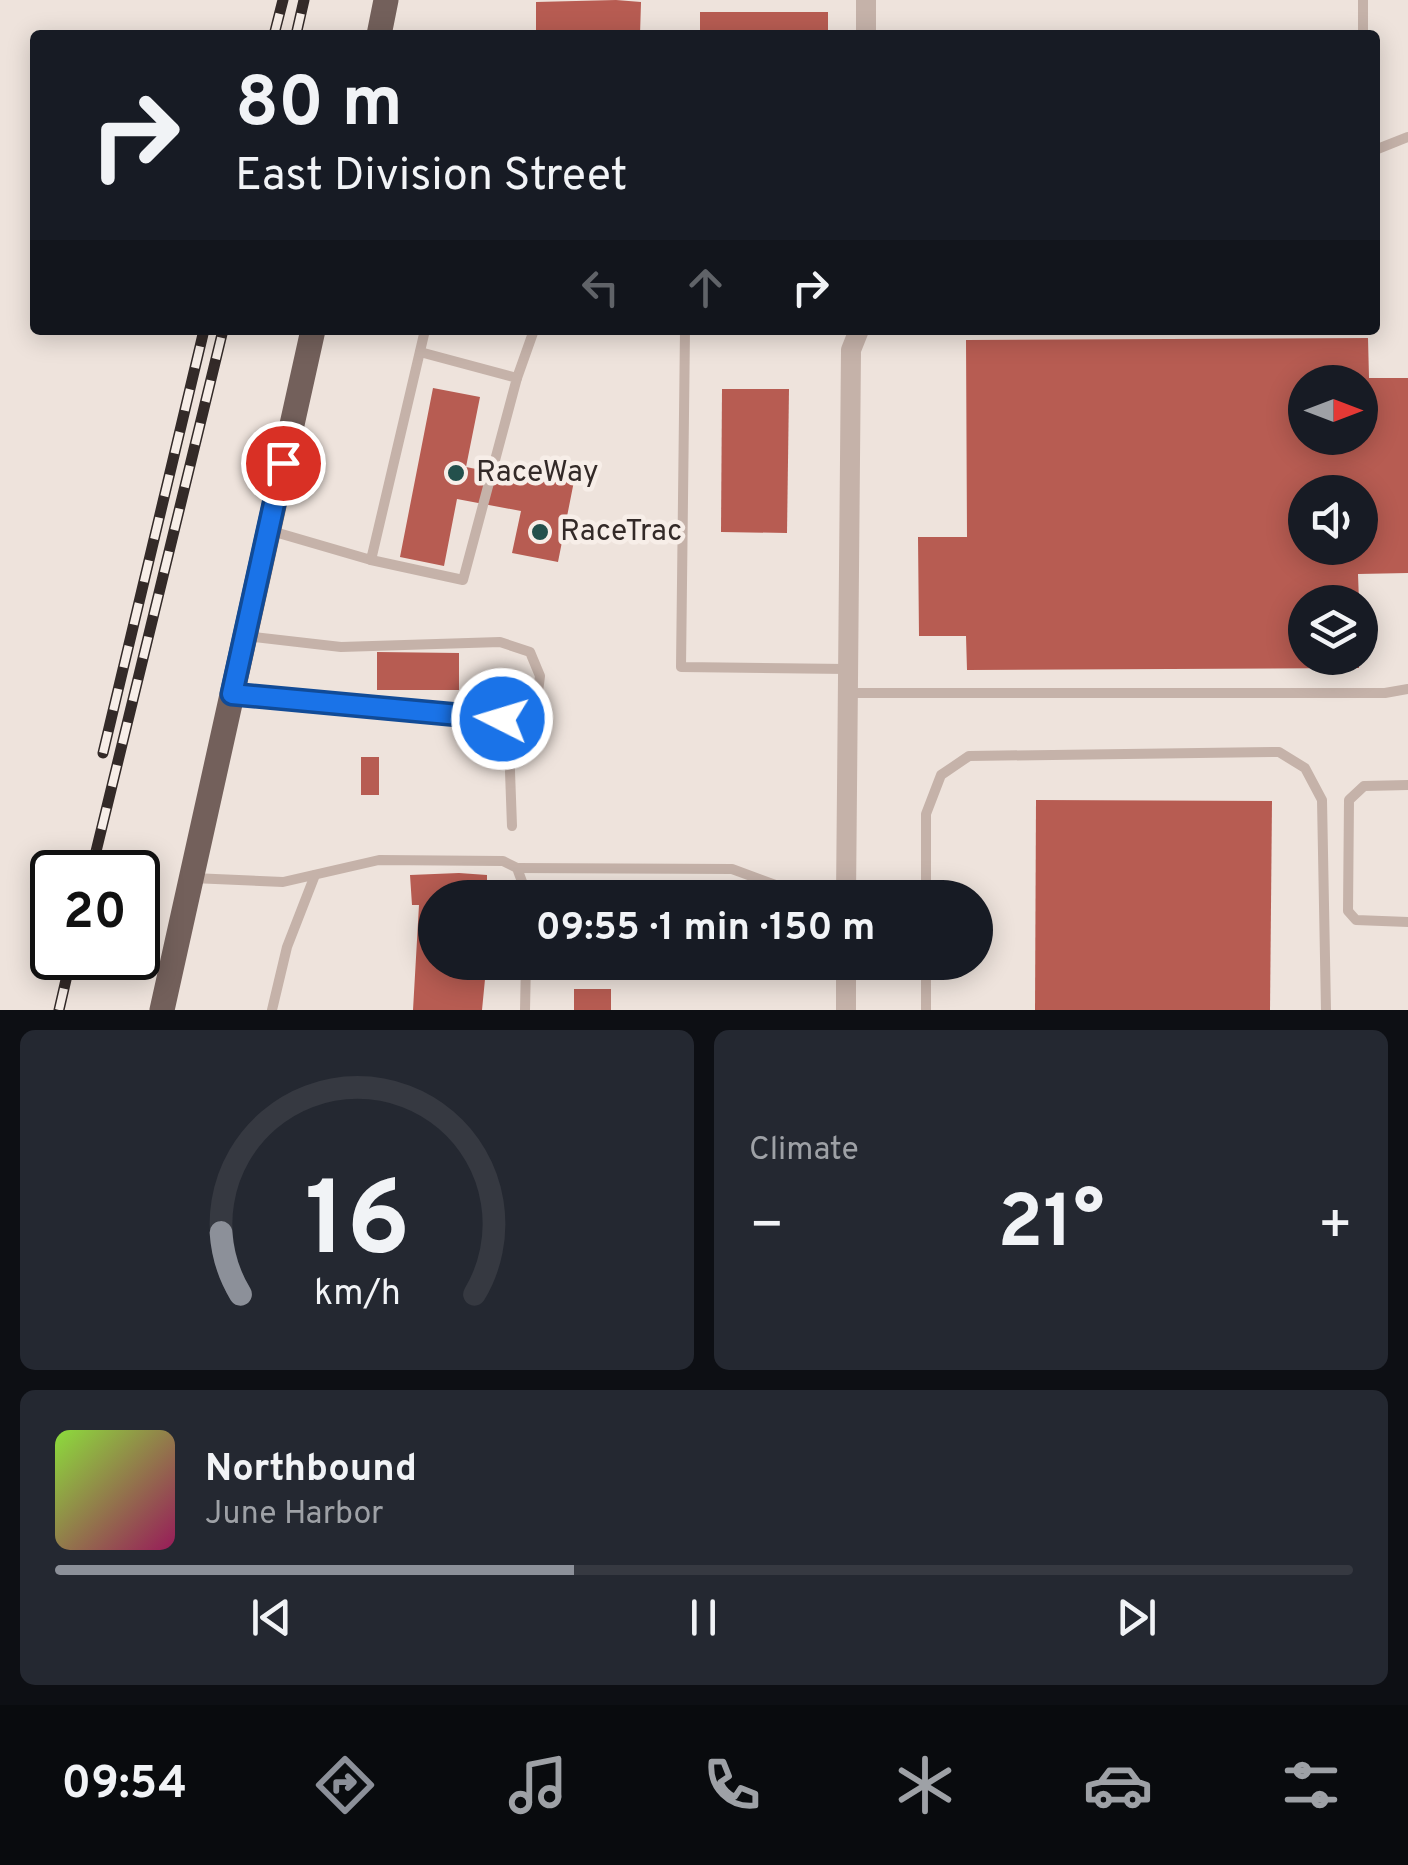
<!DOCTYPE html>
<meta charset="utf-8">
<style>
body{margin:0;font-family:Overpass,sans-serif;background:#242831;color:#f1f3f6;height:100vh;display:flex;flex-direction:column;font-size:38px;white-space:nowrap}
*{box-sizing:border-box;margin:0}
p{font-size:32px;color:#9ea1a6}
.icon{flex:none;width:55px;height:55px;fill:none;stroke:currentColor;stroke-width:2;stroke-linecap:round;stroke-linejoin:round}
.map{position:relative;height:1010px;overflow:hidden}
.drawer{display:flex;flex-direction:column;gap:20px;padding:20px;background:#0d0f14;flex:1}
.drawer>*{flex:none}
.hud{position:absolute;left:30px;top:30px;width:1350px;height:305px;border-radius:10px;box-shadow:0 5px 25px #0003;background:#171b24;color:#f1f3f6;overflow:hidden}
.needle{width:65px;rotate:90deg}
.controls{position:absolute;left:1288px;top:365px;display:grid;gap:20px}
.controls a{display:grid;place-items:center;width:90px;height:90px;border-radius:50%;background:#171b24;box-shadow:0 5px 25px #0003;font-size:50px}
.speed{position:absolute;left:30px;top:850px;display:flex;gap:20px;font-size:50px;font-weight:700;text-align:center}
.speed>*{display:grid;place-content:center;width:130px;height:130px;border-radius:50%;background:#171b24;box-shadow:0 5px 25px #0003;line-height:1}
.speed .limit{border:5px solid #111;border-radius:15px;background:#fff;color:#111}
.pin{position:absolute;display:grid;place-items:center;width:85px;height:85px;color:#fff;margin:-42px;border:5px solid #fff;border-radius:50%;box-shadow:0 2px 10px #0007}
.me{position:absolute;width:110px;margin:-55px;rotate:275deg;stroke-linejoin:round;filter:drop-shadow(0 0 8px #0008)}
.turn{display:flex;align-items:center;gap:35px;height:210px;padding:0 40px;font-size:45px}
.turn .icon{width:130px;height:130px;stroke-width:2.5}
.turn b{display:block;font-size:70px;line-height:85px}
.lanes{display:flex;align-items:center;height:95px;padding:0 40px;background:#0003;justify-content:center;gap:50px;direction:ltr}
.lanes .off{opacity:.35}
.big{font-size:75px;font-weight:700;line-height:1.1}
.drawer .card{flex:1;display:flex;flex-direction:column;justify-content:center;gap:15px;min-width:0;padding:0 35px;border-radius:15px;background:#242831}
.drawer .dial{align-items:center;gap:0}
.dial svg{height:260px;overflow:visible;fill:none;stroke:#363941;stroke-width:7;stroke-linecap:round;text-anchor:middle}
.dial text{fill:#f1f3f6;stroke:none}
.song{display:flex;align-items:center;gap:30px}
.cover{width:120px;height:120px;border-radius:15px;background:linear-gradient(135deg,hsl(90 70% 55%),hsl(330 70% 35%))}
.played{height:10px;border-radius:5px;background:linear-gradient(90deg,#8c9099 40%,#363941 40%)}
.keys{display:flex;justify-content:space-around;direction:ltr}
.heat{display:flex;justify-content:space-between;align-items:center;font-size:55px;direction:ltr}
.drawer .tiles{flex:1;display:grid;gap:20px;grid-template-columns:1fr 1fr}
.card:last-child{grid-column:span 2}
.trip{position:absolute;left:418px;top:880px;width:575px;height:100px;border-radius:50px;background:#171b24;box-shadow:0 5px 25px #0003;font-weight:700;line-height:100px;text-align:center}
.tab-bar{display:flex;height:160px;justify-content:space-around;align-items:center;background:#090b0e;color:#9ea1a6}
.tab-bar .icon{width:70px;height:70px}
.tab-bar .on{color:#8c9099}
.tab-bar b{font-size:45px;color:#f1f3f6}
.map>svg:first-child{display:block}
.building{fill:#b75c52;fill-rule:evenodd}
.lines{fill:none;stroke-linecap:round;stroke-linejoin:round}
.service{stroke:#c5b2a9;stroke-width:10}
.minor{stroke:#c5b2a9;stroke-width:20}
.primary{stroke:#73605b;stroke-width:25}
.rail-casing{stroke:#332a28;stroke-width:11}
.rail{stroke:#f7eee8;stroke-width:8;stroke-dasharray:22;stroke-linecap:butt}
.route-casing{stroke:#114b97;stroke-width:25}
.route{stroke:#1a73e8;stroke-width:18}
.poi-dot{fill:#23504c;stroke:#f7eee8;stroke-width:4}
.labels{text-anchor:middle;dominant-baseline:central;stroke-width:9;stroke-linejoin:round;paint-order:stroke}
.poi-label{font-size:30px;fill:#332a28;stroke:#f7eee8;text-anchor:start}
</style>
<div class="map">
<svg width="1408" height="1010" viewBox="0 0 1408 1010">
<rect width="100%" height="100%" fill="#eee3dc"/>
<g class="building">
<path d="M616,0L641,2L640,35H536V2Z"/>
<rect x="700" y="12" width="128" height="23"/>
<path d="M1368,338L1369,378H1408V573L1358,574L1359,602H1305V658H1359V668L967,670L966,636H919L918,537H967L966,340ZM1305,382H1360V438H1305ZM1305,492H1360V548H1305Z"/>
<path d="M433,388L480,397L466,467L527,479L530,462L576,471L558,562L512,553L521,511L457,499L444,566L400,557Z"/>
<path d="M722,389H789L787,533L721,532Z"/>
<path d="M377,652L459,653V690H377Z"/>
<rect x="361" y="757" width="18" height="38"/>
<path d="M1036,800L1272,801L1270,1010H1035Z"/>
<path d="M459,873L487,875V898H435V962H476V968L486,969L482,1010H413L419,905H412L410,875Z"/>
<rect x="574" y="989" width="37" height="21"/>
</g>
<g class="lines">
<g class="service">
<path d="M1363,0V35"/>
<path d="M1375,150L1408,137"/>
<path d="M685,330L681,667L847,669"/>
<path d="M517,378L534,330"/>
<path d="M268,530L371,560L425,330"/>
<path d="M371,560L463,580L517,378L420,352"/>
<path d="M848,693H1385L1408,689"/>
<path d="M235,695L502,719L536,707L540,676L530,652L500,642L341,647L246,636"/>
<path d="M508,717L512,826"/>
<path d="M1408,785L1364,786L1349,800L1348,911L1356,920L1408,922"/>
<path d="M517,868L732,869L811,898"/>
<path d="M192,878L283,882L379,860L503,861L517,868L528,898"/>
<path d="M926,898V814L941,775L969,756L1279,752L1305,768L1322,800L1326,1010"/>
<path d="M926,962V1010"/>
<path d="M272,1010L287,947L315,875"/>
<path d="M525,1010L526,962"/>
</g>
<g class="minor">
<path d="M866,0V35"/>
<path d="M846,898L851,350L859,330"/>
<path d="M846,1010V962"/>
</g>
<g class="primary">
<path d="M379,35L386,0"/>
<path d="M162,1010L313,330"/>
</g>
<g class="rail-casing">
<g id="rail">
<path d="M274,35L283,0"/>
<path d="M296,35L304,0"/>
<path d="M103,753L204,330"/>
<path d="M91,872L223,330"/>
<path d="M59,1010L71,958"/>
</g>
</g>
<use href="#rail" class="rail"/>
</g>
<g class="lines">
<g class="route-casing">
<path id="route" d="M283,463L232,694L502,719"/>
</g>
<use href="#route" class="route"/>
</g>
<g class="poi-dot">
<circle cx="456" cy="473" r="10"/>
<circle cx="540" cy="532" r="10"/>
</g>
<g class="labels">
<g class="poi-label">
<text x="476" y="473">RaceWay</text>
<text x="560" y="532">RaceTrac</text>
</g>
</g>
</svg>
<div class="controls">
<a><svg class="needle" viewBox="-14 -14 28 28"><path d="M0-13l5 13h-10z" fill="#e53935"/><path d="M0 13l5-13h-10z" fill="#9ea1a6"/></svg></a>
<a><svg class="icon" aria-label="sound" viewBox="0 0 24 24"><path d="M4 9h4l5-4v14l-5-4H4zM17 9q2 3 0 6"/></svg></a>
<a><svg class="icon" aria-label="layers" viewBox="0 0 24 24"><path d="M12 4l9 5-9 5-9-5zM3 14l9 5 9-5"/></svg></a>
</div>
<div class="speed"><div class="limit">20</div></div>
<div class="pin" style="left:283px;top:463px;background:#d93025"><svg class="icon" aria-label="arrive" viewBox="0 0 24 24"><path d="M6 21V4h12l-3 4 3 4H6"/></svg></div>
<svg class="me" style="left:502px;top:719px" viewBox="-20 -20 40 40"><circle r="17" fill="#1a73e8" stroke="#fff" stroke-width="3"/><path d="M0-11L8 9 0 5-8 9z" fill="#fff"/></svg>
<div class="trip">09:55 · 1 min · 150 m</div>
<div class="hud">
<div class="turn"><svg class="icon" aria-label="right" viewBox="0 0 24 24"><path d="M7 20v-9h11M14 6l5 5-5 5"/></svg><div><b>80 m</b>East Division Street</div></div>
<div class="lanes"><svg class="icon off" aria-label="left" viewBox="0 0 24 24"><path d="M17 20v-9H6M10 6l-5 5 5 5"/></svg><svg class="icon off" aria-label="ahead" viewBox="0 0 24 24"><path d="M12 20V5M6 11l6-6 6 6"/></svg><svg class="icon" aria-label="right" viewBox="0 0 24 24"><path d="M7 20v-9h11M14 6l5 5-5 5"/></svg></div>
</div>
</div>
<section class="drawer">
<div class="tiles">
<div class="card dial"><svg viewBox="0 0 100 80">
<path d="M14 69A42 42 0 1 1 86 69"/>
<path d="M14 69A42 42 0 0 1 8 50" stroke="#8c9099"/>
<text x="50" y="56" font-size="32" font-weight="700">16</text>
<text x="50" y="72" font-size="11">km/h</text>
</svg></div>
<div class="card"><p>Climate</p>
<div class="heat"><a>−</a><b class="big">21°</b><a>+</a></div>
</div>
<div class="card">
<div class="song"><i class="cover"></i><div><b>Northbound</b><p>June Harbor</p></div></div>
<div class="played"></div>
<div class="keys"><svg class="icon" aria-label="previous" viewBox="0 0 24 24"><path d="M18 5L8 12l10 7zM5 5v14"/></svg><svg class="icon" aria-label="pause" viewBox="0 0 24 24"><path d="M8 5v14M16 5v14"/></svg><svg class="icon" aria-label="next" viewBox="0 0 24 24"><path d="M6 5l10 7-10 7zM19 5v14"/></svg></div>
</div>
</div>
</section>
<nav class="tab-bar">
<b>09:54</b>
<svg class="icon on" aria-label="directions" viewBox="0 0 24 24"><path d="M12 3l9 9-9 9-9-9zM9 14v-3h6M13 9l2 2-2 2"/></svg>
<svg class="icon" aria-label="music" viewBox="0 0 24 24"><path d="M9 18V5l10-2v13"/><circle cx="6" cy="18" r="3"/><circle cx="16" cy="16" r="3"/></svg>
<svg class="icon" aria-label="phone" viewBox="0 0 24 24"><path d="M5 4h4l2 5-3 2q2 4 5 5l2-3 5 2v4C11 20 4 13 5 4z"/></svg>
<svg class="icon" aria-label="climate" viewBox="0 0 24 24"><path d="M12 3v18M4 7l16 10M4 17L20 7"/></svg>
<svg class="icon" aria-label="car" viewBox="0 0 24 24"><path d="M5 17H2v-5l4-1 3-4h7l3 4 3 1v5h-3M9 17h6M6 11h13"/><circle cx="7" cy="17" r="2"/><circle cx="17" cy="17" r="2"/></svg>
<svg class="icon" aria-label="filters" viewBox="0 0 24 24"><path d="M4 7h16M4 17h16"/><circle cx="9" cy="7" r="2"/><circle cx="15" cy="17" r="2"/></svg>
</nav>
